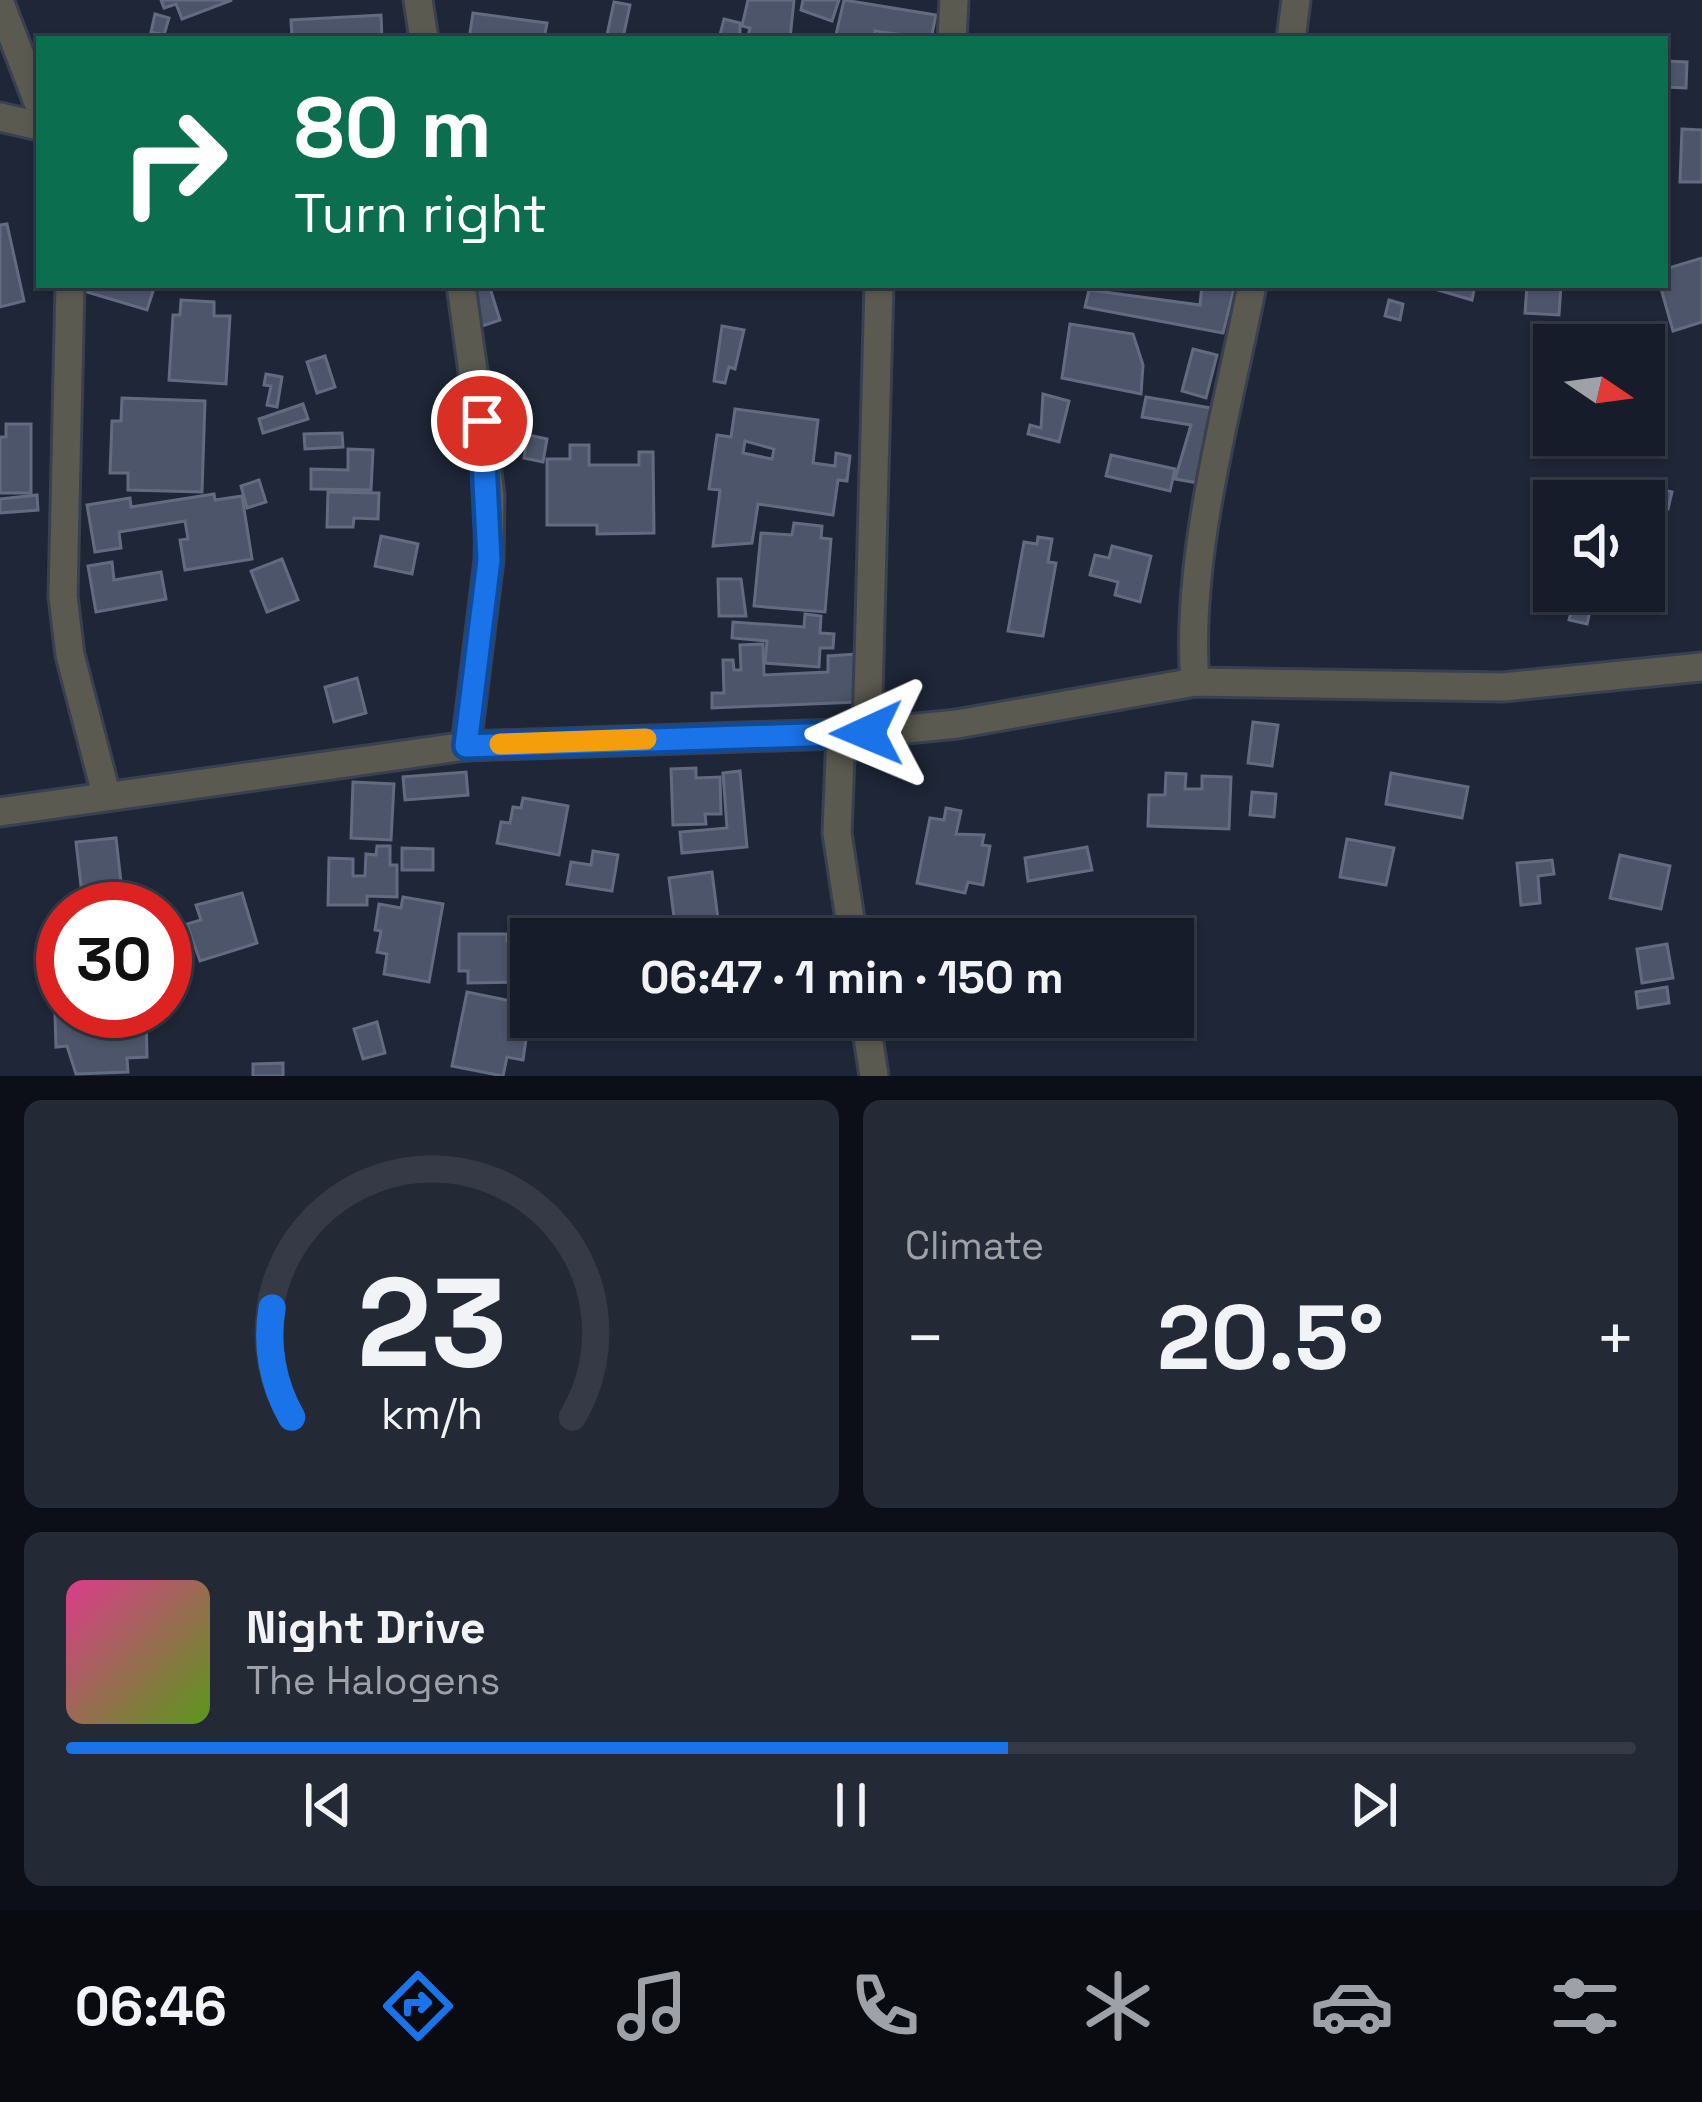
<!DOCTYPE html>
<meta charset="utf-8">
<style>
body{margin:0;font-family:"Space Grotesk",sans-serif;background:#232935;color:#f1f3f6;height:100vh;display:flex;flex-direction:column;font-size:45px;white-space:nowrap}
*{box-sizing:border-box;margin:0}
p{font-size:39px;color:#9ea1a8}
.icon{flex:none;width:66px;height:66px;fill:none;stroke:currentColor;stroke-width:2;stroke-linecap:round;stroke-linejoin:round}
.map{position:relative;height:1076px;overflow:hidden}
.side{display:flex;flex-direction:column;gap:24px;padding:24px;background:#0c0f17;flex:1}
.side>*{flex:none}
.guide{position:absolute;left:36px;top:36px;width:1632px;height:252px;border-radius:0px;box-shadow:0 3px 9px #0004,0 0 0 3px #353a46;background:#0b6e4f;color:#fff;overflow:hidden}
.needle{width:78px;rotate:103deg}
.controls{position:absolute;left:1533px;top:324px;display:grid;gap:24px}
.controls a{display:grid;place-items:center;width:132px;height:132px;border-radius:0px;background:#161c29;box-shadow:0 3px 9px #0004,0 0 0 3px #353a46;font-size:60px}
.speed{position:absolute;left:36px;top:882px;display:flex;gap:24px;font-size:60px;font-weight:700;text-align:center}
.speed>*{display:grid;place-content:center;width:156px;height:156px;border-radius:50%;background:#161c29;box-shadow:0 3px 9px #0004,0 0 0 3px #353a46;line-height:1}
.speed .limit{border:18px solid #d22;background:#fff;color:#111}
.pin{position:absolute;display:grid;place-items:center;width:102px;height:102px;color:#fff;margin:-51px;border:6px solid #fff;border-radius:50%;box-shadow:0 3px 12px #0007}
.me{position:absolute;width:132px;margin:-66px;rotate:269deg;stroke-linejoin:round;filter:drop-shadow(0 0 9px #0008)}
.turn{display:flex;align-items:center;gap:42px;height:252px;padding:0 60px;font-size:54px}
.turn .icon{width:156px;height:156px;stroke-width:2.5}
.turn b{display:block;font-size:84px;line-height:102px}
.big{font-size:90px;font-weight:700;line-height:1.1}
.side .widget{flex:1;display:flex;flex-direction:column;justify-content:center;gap:18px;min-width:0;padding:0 42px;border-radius:18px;background:#232935}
.side .dial{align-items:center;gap:0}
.dial svg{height:312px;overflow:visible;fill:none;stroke:#353a46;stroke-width:7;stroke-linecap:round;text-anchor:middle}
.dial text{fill:#f1f3f6;stroke:none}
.song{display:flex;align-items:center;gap:36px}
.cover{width:144px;height:144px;border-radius:18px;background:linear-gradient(135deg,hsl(330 70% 55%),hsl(90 70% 35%))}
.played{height:12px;border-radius:6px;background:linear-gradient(90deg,#1a73e8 60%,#353a46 60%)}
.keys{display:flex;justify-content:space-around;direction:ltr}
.heat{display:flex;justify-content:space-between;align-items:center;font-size:66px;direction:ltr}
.side .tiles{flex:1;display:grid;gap:24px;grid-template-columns:1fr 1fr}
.widget:last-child{grid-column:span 2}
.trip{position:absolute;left:510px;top:918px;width:684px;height:120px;border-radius:0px;background:#161c29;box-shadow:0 3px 9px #0004,0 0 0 3px #353a46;font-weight:700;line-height:120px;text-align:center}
.tab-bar{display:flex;height:192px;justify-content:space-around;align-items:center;background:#090b10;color:#9ea1a8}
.tab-bar .icon{width:84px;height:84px}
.tab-bar .selected{color:#1a73e8}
.tab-bar b{font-size:54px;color:#f1f3f6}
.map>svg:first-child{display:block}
.building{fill:#4c5569;stroke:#626b80;stroke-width:3;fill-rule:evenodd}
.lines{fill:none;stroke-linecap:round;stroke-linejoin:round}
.street-casing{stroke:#394151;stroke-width:33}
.street{stroke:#5b5a50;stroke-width:27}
.route-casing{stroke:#114b97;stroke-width:30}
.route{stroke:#1a73e8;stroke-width:21}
.slow{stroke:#f59e0b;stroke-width:21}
</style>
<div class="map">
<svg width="1702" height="1076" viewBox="0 0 1702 1076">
<rect width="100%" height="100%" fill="#1e2637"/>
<g class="building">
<path d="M161,0H232L182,19L176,4L164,8Z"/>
<path d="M748,0H794L790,39H747L750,28L742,26Z"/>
<path d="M803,0H839L832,21L801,10Z"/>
<path d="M844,0L936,15L931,39L875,31L873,39H835Z"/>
<path d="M614,2L630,5L623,38L607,35Z"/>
<path d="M473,13L547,23L544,39H469Z"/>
<path d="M155,14L169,18L164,35L151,32Z"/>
<path d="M381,15L382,39H292L291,20Z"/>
<path d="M724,19L740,23V39H719Z"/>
<path d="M1665,61L1687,62L1686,88L1665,87Z"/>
<path d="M1682,129L1702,130V182H1680Z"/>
<path d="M7,224L24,301L0,307V225Z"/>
<path d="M1702,258V322L1673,331L1660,285H1665V269Z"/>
<path d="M81,285H155L147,310L80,290Z"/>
<path d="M470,285H489L500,320L482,326Z"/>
<path d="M1202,285H1235L1223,333L1085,307L1089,290L1200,305Z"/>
<path d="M1421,285H1475L1472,300Z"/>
<path d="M1527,285H1561L1559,315L1525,313Z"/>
<path d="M181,300L214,302V316H230L226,384L169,380L173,315H180Z"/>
<path d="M1389,300L1403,304L1400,320L1385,316Z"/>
<path d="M1070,324L1133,334L1143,365L1141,394L1062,378Z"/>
<path d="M722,326L744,330L735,369L729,367L725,383L714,381Z"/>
<path d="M1193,349L1217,355L1206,398L1182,391Z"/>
<path d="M325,356L335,387L317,393L307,362Z"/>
<path d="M266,374L282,377L277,407L267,405L271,386L264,385Z"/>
<path d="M1043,394L1069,401L1059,442L1028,434L1030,425L1041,428Z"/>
<path d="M1146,397L1217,409L1204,484L1175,479L1191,425L1142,417Z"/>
<path d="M122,398L205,401L202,492L128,490V473H110L112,421H121Z"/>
<path d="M303,404L308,419L263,433L259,419Z"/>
<path d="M735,409L818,420L813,463L835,466L836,453L850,456L847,481L838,480L833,515L758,504L752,543L713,546L720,490L709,489L717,435L731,437ZM745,441L774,449L772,459L743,453Z"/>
<path d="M6,424H31V493H0V437H6Z"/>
<path d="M342,433L343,447L305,449L304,434Z"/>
<path d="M528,435L547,439L543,462L524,458Z"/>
<path d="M570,445H589V465H639V452H653L654,533L597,534V525H547V459H570Z"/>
<path d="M348,449L373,450L371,490L311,489V469L348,470Z"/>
<path d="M1111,455L1175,469L1170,491L1106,476Z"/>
<path d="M259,480L266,502L247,508L241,486Z"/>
<path d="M1640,485L1672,492L1668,509L1636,501Z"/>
<path d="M328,492L379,493L378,519L354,518L353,527H327Z"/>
<path d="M214,494L215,500L242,496L252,559L185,570L180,540L188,539L185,521L119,532L121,548L95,552L87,505L130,498L131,507Z"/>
<path d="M37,495L38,510L0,513V499Z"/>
<path d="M794,523L822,526L821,538L831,539L825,612L754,606L761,533L792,535Z"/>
<path d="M381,536L418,544L412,574L375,566Z"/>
<path d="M1038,537L1052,539L1048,562L1056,563L1043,636L1008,631L1024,542L1037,544Z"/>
<path d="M1112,546L1151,556L1140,602L1115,595L1118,582L1090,575L1095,555L1109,558Z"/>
<path d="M282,559L298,600L267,612L251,571Z"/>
<path d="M112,562L114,580L161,572L166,599L96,612L88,566Z"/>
<path d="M718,579H741L746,616H719Z"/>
<path d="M1575,598L1592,602L1587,624L1569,620Z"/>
<path d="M805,614L821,616L820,633L834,634L833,648H820L819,667L765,663L767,641L732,638L733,622L804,627Z"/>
<path d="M763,644L764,675L828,672V656L856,654L858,702L712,708V693H724L723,660H733L734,670H741L740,645Z"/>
<path d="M357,678L366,713L334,722L325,687Z"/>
<path d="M1253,722L1278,725L1272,766L1248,763Z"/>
<path d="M696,768V778L720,777L721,814H705L706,824L673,825L671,769Z"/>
<path d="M740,771L747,847L682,853L680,832L727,828L723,773Z"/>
<path d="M466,772L468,795L405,800L403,777Z"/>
<path d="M1166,773L1186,774L1185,789H1202V776L1231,777L1229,829L1148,826L1149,795H1165Z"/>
<path d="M1391,773L1468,787L1462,818L1386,804Z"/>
<path d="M353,782L394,784L391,840L351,838Z"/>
<path d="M1252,792L1276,794L1274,817L1250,815Z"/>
<path d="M523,798L568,806L559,855L497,843L501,822L510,823L513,807L521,808Z"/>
<path d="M946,808L961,811L956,834L984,835L982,845L990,846L983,885L968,882L965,893L917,883L930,818L944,820Z"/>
<path d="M116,838L121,882L81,886L76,842Z"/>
<path d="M1347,839L1394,848L1386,885L1340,877Z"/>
<path d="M377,846H390V865H397V897L367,896V905H328L329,858L353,859V876H365L366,854L376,855Z"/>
<path d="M1087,847L1092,870L1028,881L1025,858Z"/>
<path d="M402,848L433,849V870H402Z"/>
<path d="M593,851L618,855L612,891L567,884L571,862L591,865Z"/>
<path d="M1620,855L1670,866L1661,909L1610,898Z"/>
<path d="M1552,860L1554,874L1538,876L1540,903L1521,905L1517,863Z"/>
<path d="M712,872L718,919L675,925L669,878Z"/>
<path d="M242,893L257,943L200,961L187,924L201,920L196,905Z"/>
<path d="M403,897L443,904L429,982L384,974L387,954L377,952L381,931L375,930L379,904L401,908Z"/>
<path d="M459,934H507V941L522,940V949H528V982L468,983V971H459Z"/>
<path d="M1667,944L1673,978L1642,983L1637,949Z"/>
<path d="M1667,987L1669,1003L1638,1008L1636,992Z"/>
<path d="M467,992L531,1005L523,1060L507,1057L503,1076L452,1066Z"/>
<path d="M66,1011H146L147,1057L127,1058L128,1072L76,1074L67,1046L56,1047L55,1015Z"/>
<path d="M377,1022L385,1053L363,1059L354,1029Z"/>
<path d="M283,1063V1076H253V1064Z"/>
</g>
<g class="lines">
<g class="street-casing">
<g id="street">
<path d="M418,0L424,39"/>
<path d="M0,3L39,105"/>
<path d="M952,39L954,0"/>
<path d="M1291,39L1296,0"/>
<path d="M0,117L39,126"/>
<path d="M70,285L63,596L70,655L106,794"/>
<path d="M461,285L490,495L489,560L466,746"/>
<path d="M1195,682C1185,557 1228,409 1252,285"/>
<path d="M841,733L837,833L853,939"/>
<path d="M867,733L879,285"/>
<path d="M0,812L466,746L867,733L957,724L1195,682L1503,687L1702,667"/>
<path d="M865,1017L874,1076"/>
</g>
</g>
<use href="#street" class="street"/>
</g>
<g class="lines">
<g class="route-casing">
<path id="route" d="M482,421L489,560L466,746L867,733"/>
</g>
<use href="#route" class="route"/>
<path class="slow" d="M500,744L646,739"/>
</g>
</svg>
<div class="controls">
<a><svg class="needle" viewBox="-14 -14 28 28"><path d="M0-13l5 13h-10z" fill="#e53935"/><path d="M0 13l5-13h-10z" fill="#9ea1a8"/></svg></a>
<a><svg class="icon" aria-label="sound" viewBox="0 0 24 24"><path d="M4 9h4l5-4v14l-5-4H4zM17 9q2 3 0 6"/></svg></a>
</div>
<div class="speed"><div class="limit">30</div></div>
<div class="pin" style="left:482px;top:421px;background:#d93025"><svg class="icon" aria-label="arrive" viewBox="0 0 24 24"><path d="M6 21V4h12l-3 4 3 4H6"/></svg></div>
<svg class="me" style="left:867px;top:733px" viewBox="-20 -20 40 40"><path d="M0-17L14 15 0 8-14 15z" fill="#1a73e8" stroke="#fff" stroke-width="4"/></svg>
<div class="trip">06:47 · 1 min · 150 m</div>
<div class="guide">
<div class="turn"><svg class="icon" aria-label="right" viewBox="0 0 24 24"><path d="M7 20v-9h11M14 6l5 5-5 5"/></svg><div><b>80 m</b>Turn right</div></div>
</div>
</div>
<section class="side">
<div class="tiles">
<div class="widget dial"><svg viewBox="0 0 100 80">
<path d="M14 69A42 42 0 1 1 86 69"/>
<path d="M14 69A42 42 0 0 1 9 41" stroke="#1a73e8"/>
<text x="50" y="56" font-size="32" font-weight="700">23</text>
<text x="50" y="72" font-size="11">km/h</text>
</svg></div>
<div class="widget"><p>Climate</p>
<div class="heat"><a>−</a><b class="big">20.5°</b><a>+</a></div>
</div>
<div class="widget">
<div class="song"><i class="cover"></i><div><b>Night Drive</b><p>The Halogens</p></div></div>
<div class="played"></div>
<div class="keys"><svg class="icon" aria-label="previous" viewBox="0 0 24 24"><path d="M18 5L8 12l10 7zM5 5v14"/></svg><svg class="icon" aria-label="pause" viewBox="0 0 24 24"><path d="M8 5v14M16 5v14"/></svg><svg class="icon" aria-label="next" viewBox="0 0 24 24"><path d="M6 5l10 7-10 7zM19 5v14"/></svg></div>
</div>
</div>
</section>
<nav class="tab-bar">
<b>06:46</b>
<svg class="icon selected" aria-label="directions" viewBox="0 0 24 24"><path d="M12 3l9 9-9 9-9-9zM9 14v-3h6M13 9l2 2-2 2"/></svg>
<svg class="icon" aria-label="music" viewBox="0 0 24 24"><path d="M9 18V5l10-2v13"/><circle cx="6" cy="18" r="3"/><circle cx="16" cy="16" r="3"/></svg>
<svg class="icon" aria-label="phone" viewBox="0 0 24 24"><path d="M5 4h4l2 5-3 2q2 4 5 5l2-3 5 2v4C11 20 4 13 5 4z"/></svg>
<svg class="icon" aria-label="climate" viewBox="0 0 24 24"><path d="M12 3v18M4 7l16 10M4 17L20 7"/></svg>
<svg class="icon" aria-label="car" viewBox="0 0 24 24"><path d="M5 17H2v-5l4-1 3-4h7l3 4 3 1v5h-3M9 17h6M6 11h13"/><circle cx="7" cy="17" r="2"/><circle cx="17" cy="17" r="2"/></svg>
<svg class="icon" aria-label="filters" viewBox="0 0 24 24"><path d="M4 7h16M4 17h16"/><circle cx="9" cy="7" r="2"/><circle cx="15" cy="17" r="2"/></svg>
</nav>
